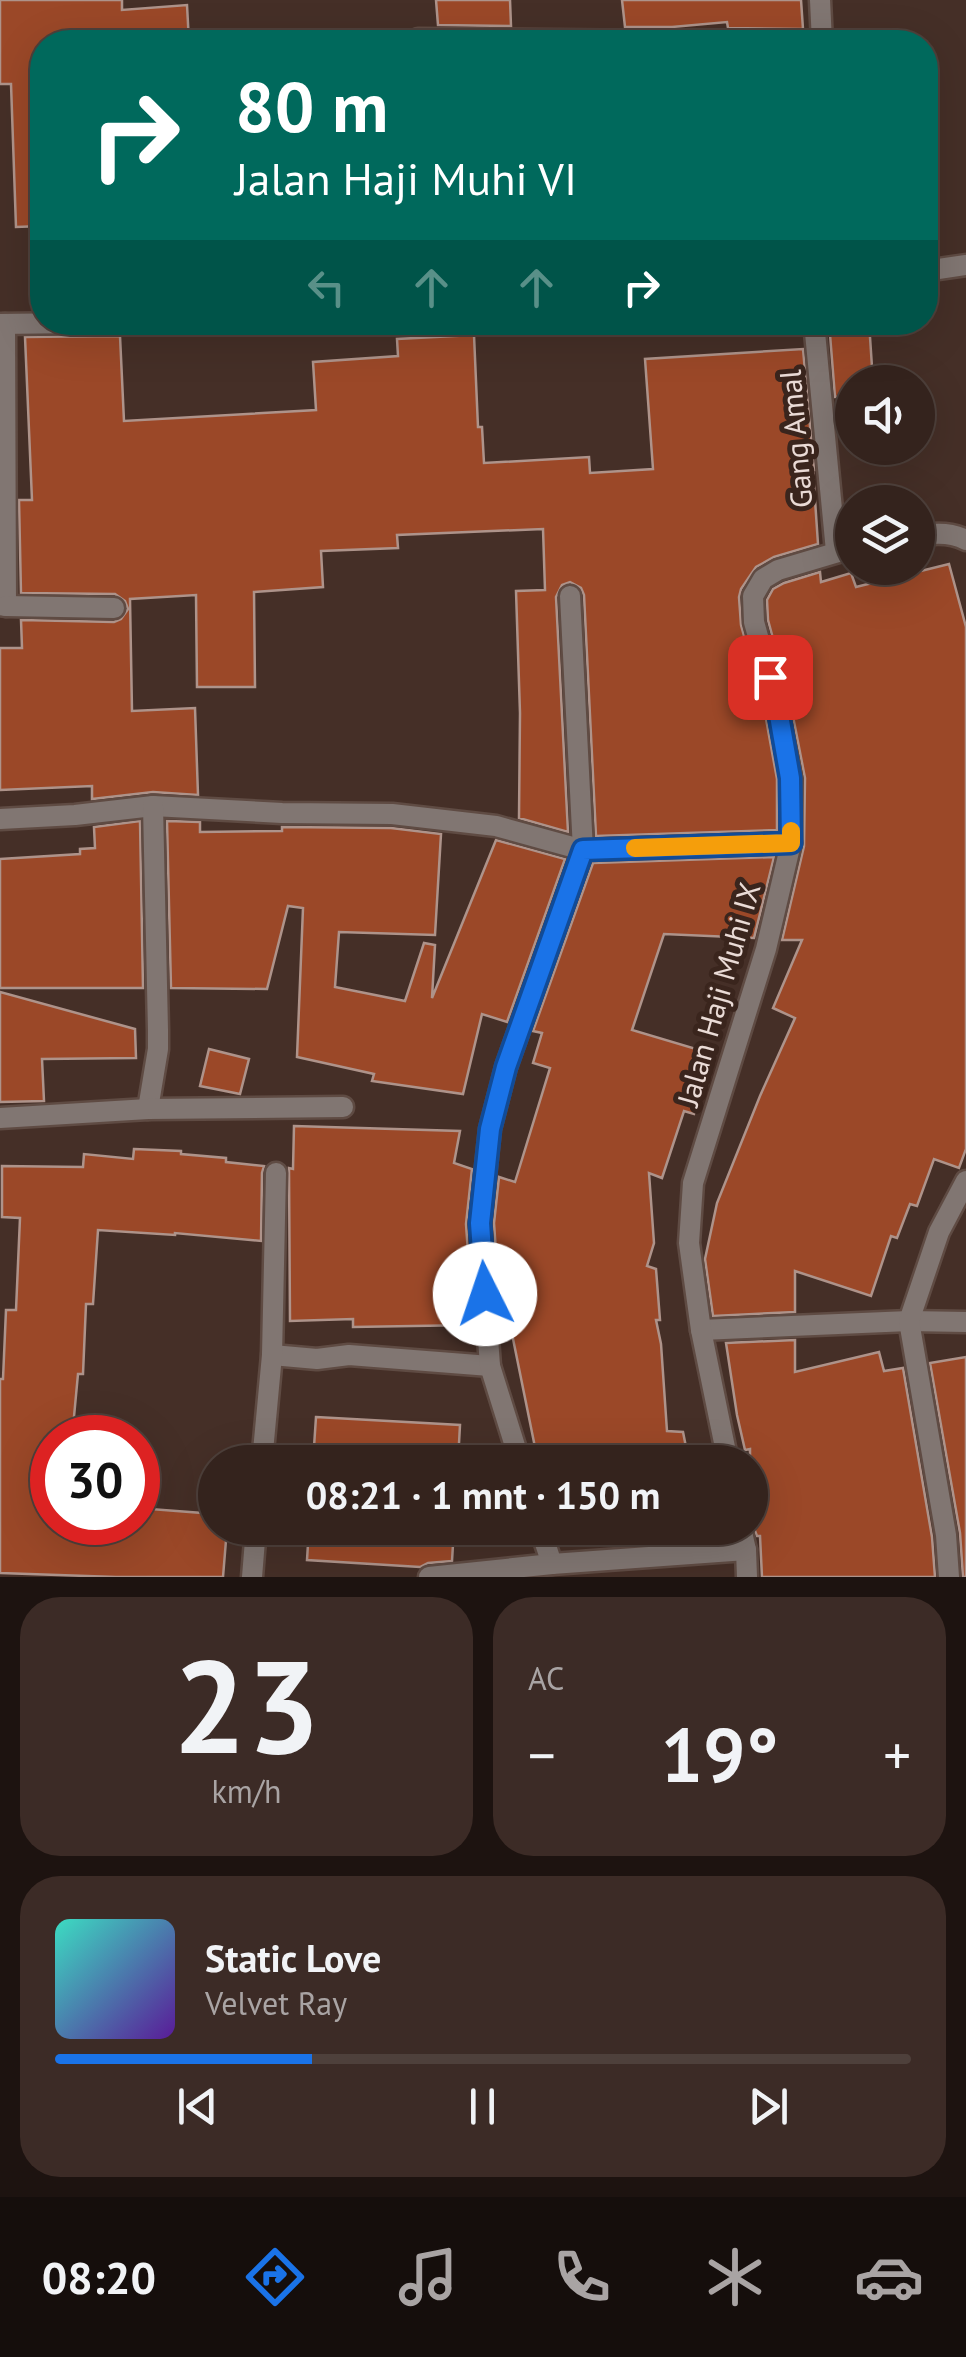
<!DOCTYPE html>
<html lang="id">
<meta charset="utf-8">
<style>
body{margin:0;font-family:"PT Sans",sans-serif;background:#3c2b26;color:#f1f3f6;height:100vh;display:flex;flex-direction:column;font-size:38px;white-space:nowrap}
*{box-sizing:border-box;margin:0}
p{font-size:32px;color:#a9a4a4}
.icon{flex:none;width:55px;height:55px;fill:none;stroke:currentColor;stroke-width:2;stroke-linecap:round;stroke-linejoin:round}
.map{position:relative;height:1577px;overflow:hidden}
.details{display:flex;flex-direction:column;gap:20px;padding:20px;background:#1d1310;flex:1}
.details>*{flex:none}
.hud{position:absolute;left:30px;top:30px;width:908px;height:305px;border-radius:40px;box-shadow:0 10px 40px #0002,0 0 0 2px #4e403b;background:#00695c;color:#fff;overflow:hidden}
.controls{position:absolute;left:835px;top:365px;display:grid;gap:20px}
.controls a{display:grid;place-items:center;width:100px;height:100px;border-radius:50%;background:#34231d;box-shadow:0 10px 40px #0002,0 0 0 2px #4e403b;font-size:50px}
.speed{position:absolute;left:30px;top:1415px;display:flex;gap:20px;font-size:50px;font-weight:700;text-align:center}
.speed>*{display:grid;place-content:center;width:130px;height:130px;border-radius:50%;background:#34231d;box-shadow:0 10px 40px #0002,0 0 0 2px #4e403b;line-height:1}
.speed .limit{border:15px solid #d22;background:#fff;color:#111}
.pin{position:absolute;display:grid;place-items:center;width:85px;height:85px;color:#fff;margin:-42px;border-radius:20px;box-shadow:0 5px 15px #0006}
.me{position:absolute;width:110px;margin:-55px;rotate:356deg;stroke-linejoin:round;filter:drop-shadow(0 0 8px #0008)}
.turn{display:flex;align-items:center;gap:35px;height:210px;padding:0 40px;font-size:45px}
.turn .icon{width:130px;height:130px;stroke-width:2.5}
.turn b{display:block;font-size:70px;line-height:85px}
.lanes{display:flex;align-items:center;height:95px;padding:0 40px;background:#0003;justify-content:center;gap:50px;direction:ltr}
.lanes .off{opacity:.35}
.big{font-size:75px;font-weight:800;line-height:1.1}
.details .widget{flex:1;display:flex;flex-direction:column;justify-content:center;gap:15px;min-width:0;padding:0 35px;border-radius:40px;background:#3c2b26}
.details .dial{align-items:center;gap:0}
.dial b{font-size:130px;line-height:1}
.song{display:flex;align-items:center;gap:30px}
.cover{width:120px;height:120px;border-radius:15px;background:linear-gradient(135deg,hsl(170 70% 55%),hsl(270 70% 35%))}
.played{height:10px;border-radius:5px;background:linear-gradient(90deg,#1a73e8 30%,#4e403b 30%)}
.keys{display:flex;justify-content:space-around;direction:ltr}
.heat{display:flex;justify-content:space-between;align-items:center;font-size:55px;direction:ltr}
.details .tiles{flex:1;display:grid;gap:20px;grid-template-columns:1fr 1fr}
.widget:last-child{grid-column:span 2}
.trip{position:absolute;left:198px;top:1445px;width:570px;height:100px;border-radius:50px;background:#34231d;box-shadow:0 10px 40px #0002,0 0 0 2px #4e403b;font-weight:800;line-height:100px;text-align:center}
.menu{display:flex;height:160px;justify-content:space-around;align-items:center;background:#150e0c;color:#a9a4a4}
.menu .icon{width:70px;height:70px}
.menu .active{color:#1a73e8}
.menu b{font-size:45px;color:#f1f3f6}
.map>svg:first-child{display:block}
.building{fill:#9b4828;stroke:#ae938a;stroke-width:2.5}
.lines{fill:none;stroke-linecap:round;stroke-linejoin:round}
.street-casing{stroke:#5f4b43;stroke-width:25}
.street{stroke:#817672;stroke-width:20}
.route-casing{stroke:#114b97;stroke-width:25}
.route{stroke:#1a73e8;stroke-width:18}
.slow{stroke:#f59e0b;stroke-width:18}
.labels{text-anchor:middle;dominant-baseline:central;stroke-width:10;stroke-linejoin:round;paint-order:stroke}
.street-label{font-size:30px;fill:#eadbd6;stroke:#3a251d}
</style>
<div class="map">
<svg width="966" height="1577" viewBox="0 0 966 1577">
<rect width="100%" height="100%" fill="#452f27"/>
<g class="building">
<path d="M0,0H122V10L187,5L189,42H42V226L16,227L11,84H0Z"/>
<path d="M436,0H510L511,26L438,25Z"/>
<path d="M622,0H801L803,29L728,28L727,22L672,27H625Z"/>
<path d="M829,322H869L873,382H852V396L835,397Z"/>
<path d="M474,335L478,427H482L484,463L589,457L590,473L653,469L645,359L803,349L814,470H813L818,544L774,557L756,567L741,589L739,597L741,625L764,708L777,779V830L596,836L584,595L581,588L570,582L562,585L556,597L568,832L519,818L520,713L516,591L545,590L543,529L397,535L398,548L321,551L323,587L254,592L255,687H197L196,595L130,599L132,711L195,708L198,795L153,792L92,799V786L0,790V648H22L21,620L114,622L121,619L128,609L125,601L115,594L21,593L19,500H32L25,337L120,336L124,421L316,410L313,362L398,356L397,339Z"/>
<path d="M949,564L966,627V1149L959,1168L934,1159L917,1206L910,1204L897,1238L891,1236L871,1296L795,1271V1312L713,1316L705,1259L717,1203L760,1096L795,1018L773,1008L802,940H782L804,846L805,778L790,701L768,620L767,600L773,589L784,583L820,572L821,582L851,573L856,587Z"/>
<path d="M140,821L143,988H0V859L80,854V849L95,848L94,827Z"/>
<path d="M167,821L200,822V832L282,831V827L391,828L441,834L435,935L339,932L335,987L405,1001L424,943L435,945L432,998L496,840L565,859L507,1022L482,1014L463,1094L372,1081L374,1074L297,1057L303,908L288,906L267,989L171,988Z"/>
<path d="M774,857L754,938L664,934L632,1030L713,1054L694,1114L684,1111L662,1178L649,1173L654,1243L647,1266L656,1269L660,1320H656L661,1344L667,1431L683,1432L689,1462H538L510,1324H501L494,1223L499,1177L515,1182L550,1068L533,1063L542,1033L533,1031L593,863Z"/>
<path d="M0,992L135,1029L136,1058L42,1059L44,1101L0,1102Z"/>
<path d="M209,1049L249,1059L240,1094L200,1086Z"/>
<path d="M294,1126L460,1131L454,1163L472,1169L466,1224L473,1325L353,1327V1319L290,1321L289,1168L293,1169Z"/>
<path d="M134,1149L181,1151V1154L226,1158V1162L264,1166L262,1173L261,1241L175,1233V1235L98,1230L93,1304H86L83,1374H78L72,1438H52V1522H138V1508L215,1514V1528H227L223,1577H116L0,1573V1379H3L6,1310H16L20,1218L2,1217V1166L83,1167L84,1154L133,1159Z"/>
<path d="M795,1340V1372L879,1352L884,1371L903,1368L932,1537L935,1577H762L760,1536H757L750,1518V1449L745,1450L737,1415L726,1343Z"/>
<path d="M966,1357V1577H963L960,1533L930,1363Z"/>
<path d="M316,1417L460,1425L458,1462H313Z"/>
<path d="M309,1528H454L452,1561L428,1563L420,1567L307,1560Z"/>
</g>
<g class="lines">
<g class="street-casing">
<g id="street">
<path d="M820,0L822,42"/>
<path d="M413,42L418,39L783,42"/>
<path d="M925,271L966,265"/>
<path d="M814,322L836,551"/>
<path d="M0,324L154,322"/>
<path d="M918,536C933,533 951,532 966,540"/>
<path d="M0,605L6,606L5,324"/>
<path d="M6,606L114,608"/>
<path d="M0,819L75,815L153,806L282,813L392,814L496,826L583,850L791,843"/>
<path d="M148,1109L158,1049V1030L153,806"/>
<path d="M0,1118L148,1109L343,1107"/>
<path d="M701,1330L909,1321L966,1322"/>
<path d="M272,1355L317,1359L349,1355L490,1366"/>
<path d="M262,1462L272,1355L276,1173"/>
<path d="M520,1462L490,1366L480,1223L490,1129L506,1067L583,850L570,596"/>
<path d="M728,1462L701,1330L689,1243L693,1183L766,949L791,843V778L777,705L754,622L753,596L763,579L778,570L852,548"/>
<path d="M540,1528L552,1564"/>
<path d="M741,1528L746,1550L747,1577"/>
<path d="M252,1577L256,1528"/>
<path d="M429,1577L552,1564L746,1550"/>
<path d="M949,1577L946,1535L909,1321L939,1232L966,1181"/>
</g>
</g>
<use href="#street" class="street"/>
</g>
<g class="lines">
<g class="route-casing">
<path id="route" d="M485,1294L480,1223L490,1129L506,1067L583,850L791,843L790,778L777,704L770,677"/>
</g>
<use href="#route" class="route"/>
<path class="slow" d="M635,848L791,843V831"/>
</g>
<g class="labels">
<g class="street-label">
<text transform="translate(795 439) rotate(-95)">Gang Amal</text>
<text transform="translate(718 994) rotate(-74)">Jalan Haji Muhi IX</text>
</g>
</g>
</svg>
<div class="controls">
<a><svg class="icon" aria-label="sound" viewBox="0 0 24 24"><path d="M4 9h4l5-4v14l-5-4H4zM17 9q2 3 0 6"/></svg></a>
<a><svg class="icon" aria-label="layers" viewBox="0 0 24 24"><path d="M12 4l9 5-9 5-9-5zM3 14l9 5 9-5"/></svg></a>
</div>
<div class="speed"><div class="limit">30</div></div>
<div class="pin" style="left:770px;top:677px;background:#d93025"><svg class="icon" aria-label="arrive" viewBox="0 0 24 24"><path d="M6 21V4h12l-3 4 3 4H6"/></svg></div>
<svg class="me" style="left:485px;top:1294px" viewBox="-20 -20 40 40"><circle r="19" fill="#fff"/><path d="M0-13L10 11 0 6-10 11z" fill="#1a73e8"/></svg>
<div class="trip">08:21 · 1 mnt · 150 m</div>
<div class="hud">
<div class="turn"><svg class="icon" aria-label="right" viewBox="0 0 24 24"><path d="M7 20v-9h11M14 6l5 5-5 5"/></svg><div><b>80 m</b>Jalan Haji Muhi VI</div></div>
<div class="lanes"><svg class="icon off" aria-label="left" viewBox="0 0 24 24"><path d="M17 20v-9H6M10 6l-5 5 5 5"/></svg><svg class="icon off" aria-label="ahead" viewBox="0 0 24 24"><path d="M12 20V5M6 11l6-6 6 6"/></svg><svg class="icon off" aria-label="ahead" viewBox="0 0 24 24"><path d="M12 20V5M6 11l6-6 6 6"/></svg><svg class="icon" aria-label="right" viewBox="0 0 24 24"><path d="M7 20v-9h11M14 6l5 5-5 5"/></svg></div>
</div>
</div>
<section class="details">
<div class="tiles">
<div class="widget dial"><b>23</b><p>km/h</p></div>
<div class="widget"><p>AC</p>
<div class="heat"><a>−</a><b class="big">19°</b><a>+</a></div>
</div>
<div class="widget">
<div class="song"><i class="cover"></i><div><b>Static Love</b><p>Velvet Ray</p></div></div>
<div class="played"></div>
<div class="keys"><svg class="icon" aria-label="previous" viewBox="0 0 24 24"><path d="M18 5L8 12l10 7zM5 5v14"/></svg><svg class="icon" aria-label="pause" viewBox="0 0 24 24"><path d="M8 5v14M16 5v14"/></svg><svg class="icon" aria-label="next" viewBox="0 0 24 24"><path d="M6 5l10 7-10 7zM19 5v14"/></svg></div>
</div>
</div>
</section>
<nav class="menu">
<b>08:20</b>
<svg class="icon active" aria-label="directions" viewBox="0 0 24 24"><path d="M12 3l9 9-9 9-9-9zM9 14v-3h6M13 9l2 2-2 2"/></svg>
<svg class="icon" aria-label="music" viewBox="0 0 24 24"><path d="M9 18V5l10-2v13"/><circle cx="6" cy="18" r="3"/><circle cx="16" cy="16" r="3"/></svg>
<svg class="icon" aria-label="phone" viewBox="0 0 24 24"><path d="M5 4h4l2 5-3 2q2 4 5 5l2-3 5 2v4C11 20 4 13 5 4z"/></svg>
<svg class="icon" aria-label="climate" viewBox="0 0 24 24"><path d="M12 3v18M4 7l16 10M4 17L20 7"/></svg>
<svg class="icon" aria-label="car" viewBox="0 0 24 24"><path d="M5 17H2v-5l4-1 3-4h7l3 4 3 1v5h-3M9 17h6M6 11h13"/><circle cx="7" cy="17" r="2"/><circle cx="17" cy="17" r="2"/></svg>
</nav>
